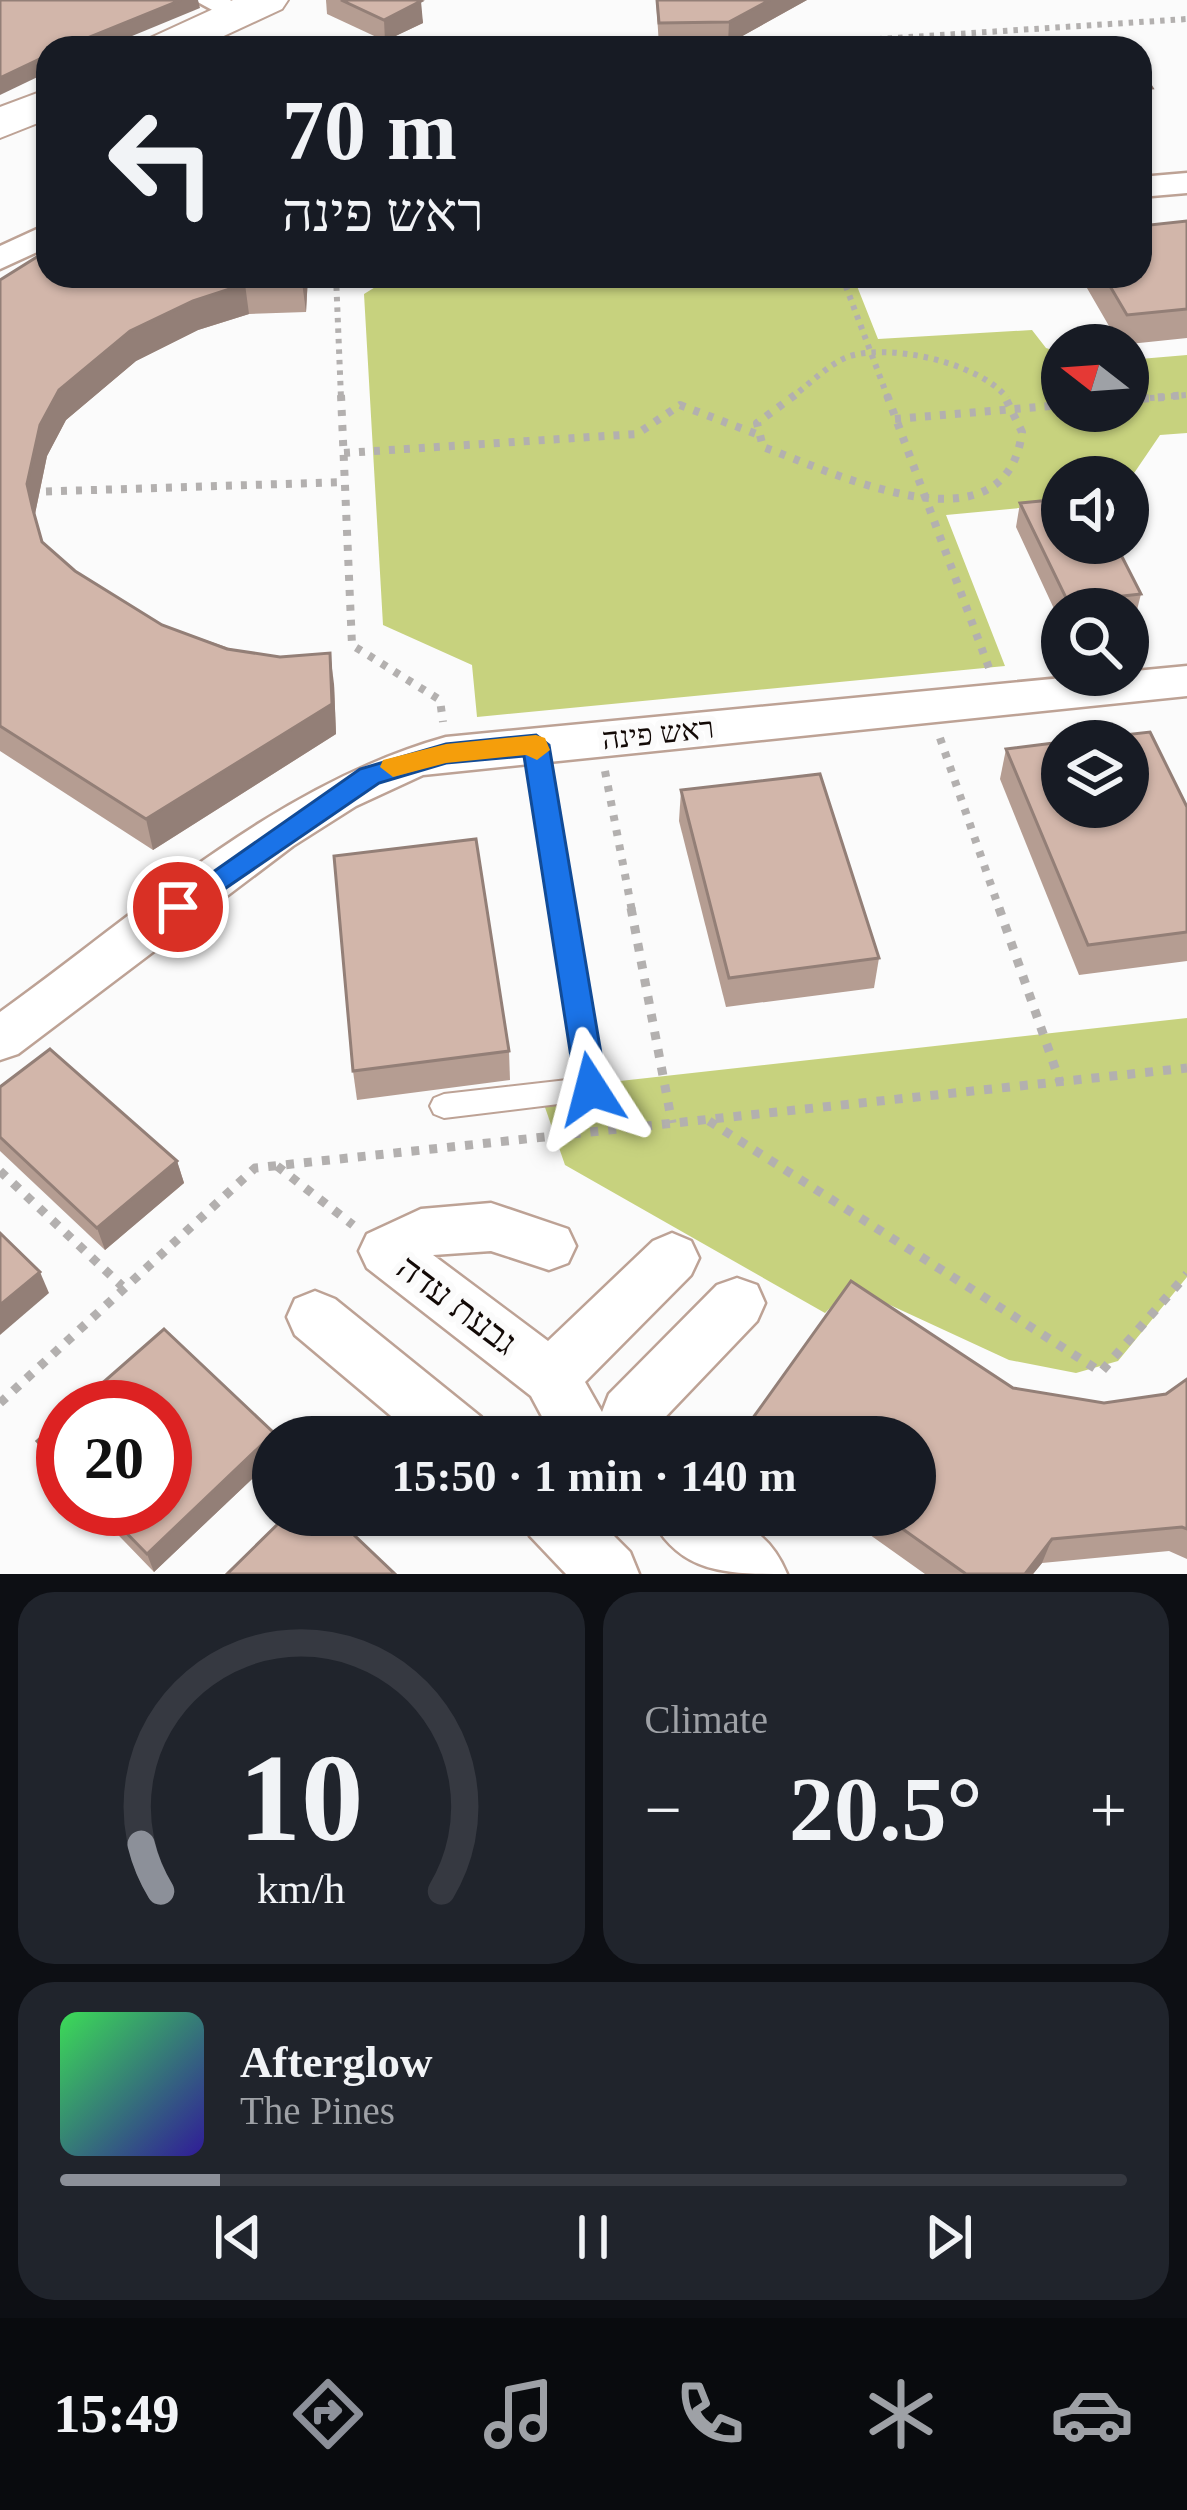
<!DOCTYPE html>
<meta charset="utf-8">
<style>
body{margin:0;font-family:"Times New Roman","Noto Sans Hebrew",serif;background:#20242c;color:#f1f3f6;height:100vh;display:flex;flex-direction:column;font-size:45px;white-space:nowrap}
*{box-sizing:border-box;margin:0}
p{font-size:39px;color:#9ea1a6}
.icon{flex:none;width:66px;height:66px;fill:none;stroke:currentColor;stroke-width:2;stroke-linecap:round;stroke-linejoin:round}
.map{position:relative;height:1574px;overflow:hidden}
.details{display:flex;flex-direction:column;gap:18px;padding:18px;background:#0d0f14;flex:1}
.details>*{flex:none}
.banner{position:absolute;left:36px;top:36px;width:1116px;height:252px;border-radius:36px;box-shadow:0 3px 9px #0004;background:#171b24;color:#f1f3f6;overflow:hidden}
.needle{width:78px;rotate:287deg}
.tools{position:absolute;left:1041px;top:324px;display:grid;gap:24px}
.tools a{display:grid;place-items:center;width:108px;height:108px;border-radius:50%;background:#171b24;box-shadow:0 3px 9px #0004;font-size:60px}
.speed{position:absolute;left:36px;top:1380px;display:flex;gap:24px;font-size:60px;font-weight:700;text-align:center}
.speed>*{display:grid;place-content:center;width:156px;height:156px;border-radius:50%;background:#171b24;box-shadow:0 3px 9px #0004;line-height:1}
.speed .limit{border:18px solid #d22;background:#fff;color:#111}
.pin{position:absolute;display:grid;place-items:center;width:102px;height:102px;color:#fff;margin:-51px;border:6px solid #fff;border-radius:50%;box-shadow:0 3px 12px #0007}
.me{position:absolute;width:132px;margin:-66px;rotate:351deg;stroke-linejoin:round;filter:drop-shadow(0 0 9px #0008)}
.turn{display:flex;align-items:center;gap:42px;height:252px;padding:0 48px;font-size:54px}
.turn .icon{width:156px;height:156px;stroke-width:2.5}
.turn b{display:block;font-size:84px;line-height:102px}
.big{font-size:90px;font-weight:800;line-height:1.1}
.details .tile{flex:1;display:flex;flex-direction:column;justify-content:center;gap:18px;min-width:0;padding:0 42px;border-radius:36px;background:#20242c}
.details .dial{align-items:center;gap:0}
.dial svg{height:312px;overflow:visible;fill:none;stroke:#363941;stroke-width:7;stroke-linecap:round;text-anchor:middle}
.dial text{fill:#f1f3f6;stroke:none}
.song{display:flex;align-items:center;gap:36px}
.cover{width:144px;height:144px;border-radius:18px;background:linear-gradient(135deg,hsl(130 70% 55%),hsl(250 70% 35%))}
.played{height:12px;border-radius:6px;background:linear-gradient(90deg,#8c9099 15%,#363941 15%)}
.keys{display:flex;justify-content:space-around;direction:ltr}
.heat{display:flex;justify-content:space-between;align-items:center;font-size:66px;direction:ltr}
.details .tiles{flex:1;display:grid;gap:18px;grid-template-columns:1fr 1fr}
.tile:last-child{grid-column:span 2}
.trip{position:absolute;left:252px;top:1416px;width:684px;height:120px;border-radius:60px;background:#171b24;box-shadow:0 3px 9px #0004;font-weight:800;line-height:120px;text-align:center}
.menu{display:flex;height:192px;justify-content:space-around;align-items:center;background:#090b0e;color:#9ea1a6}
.menu .icon{width:84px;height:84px}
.menu .current{color:#8c9099}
.menu b{font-size:54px;color:#f1f3f6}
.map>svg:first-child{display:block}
.green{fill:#c7d27e}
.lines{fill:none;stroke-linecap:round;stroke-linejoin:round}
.lane-casing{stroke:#bda295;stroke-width:4}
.street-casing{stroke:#bda295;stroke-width:5}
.secondary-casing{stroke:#bda295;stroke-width:4}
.path-far2{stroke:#b3b0af;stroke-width:6;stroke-dasharray:4.5 6;stroke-linecap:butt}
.path-far1{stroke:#b3b0af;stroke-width:8;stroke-dasharray:6 9;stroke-linecap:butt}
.path{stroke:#b3b0af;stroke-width:9;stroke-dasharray:8 10;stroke-linecap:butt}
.lane{fill:#fff;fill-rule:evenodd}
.street{fill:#fff;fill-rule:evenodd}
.secondary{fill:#fff;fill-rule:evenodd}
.wall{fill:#b59d92}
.shaded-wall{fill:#937f77}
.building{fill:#d2b6aa;stroke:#937f77;stroke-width:3}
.route{fill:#1a73e8;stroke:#114b97;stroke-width:3}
.slow{fill:#f59e0b}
.labels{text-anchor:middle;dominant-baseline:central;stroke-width:12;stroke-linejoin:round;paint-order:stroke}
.street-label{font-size:30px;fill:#120906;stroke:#fbfbfb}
.near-street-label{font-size:36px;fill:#120906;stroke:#fbfbfb}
</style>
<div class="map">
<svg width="1187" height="1574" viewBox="0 0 1187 1574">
<rect width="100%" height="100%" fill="#fbfbfb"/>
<g class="green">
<path d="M393,276H853L878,339L1032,330L1046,348L1062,353V411H1128V360L1187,355V433L1160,435L1128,482V477H1062V504L946,515L1005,666L477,717L472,665L383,625L364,294Z"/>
<path d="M1187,1018V1277L1118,1361L1076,1373L1009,1360L851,1287L825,1313L565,1165L539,1090Z"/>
</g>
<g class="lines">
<g class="lane-casing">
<path id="lane" d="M536,737L548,745L605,1089L601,1097L591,1100L444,1118L434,1114L430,1106L434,1098L444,1094L576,1079L524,745Z"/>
</g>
<g class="street-casing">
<g id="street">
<path d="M194,0H230L250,14L236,23Z"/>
<path d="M1187,173V193L1140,197V177Z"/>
<path d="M48,224V247L0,269V246Z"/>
<path d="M1187,666V696L423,775L356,806L293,846L18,1054L0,1060V1012C142,910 275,785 446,737Z"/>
<path d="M491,1203L568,1229L576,1246L568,1263L549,1270L491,1251L433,1255L548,1341L653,1241L672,1233L691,1241L699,1258L691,1275L585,1382L602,1412L609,1394L717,1285L737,1278L757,1285L765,1303L757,1321L651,1432L553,1437L531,1396L367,1268L359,1251L367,1234L421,1209Z"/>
<path d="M315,1291L335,1299L481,1417L489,1437H416L295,1335L287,1317L295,1299Z"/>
<path d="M521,1515H593L630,1552L639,1574H566L530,1536Z"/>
<path d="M650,1515C709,1515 760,1509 787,1574C727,1574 678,1574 650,1515Z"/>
</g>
</g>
<g class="secondary-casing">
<g id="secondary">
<path d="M233,0H288L282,9L198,48H141L148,39Z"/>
<path d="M48,89V119L0,138V107Z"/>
</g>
</g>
<g class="path-far2">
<path d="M741,48L1187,19"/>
<path d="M336,276L341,398"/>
<path d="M842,276L888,398"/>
<path d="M791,398C807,386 827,366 845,358C885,341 981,363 1007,398"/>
<path d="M1150,398L1187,395"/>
</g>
<g class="path-far1">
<path d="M341,395L352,645L440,700L443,722"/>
<path d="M795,395L757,423L763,447C829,470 1006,559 1022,432L1004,395"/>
<path d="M887,395L989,668"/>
<path d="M1128,400L1186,395"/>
<path d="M895,419L1062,405"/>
<path d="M344,453L637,434L680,405L759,435"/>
<path d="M31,492L345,482"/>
<path d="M940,738L1000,911"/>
<path d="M605,771L632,911"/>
</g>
<g class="path">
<path d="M631,908L672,1123"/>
<path d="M999,908L1060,1082"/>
<path d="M709,1121L1101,1372L1187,1274"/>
<path d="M277,1166L353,1225"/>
<path d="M0,1171L122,1286"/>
<path d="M0,1403L255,1168L1187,1068"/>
</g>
<use href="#lane" class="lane"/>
<use href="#street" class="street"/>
<use href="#secondary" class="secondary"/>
</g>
<g class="wall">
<path d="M326,0H418L423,23L385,41L327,14Z"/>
<path d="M656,0H807L728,44L659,45Z"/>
<path d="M1140,69L1152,88L1148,110L1140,111Z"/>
<path d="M1187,221V338L1120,345L1080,276H1140Z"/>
<path d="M48,276H308L306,312L249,314L198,330L136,361L66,420L47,456L35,514L42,542L75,571L162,625L334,684L336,734L153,850L0,751V280Z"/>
<path d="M1020,503L1141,594L1135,618L1128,619V609H1062V626L1016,527Z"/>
<path d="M1006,749L1187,807V961L1079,975L1000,779Z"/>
<path d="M681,790L879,958L874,988L726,1007L679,821Z"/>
<path d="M509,1051L510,1080L357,1100L353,1071Z"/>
<path d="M0,1087L177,1161L184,1183L105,1250L0,1151Z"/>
<path d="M1187,1379V1559L1169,1551L1042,1563L1033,1574H925L842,1515H915V1437H748L750,1422L1013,1388L1104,1403L1166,1394Z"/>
<path d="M63,1418V1478L46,1461L37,1441Z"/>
<path d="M273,1437V1459L154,1572L93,1509H165Z"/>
</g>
<g class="shaded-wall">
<path d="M181,0H198L200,8L103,48H63Z"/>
<path d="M770,0H807L728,44L729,22Z"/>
<path d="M421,1L423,23L385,41L384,20Z"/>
<path d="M48,55V72L0,95V78Z"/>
<path d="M303,276H308L306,312L302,282Z"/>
<path d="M245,284L249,314L198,330L136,361L66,420L47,456L35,514L41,541L27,484L40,425L59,390L130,331L193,301Z"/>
<path d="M330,653L334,684L336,734L153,850L146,819Z"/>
<path d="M177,1161L184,1183L105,1250L97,1228Z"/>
<path d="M40,1272L49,1293L0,1335V1305Z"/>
<path d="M274,1433L273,1459L154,1572L147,1554Z"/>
<path d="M1052,1539L1042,1563L1033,1574H1025Z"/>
</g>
<g class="building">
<path d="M0,0H181L63,48H48V55L0,78Z"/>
<path d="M341,0H418L421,1L384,20Z"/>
<path d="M657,0H770L729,22L659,23Z"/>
<path d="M1140,69L1152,88L1140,89Z"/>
<path d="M1187,221V309L1127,315L1104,276H1140V226Z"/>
<path d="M48,250V276H303L302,282L245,284L193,301L130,331L59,390L40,425L27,484L33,510L42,542L75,571L162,625L227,649L280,657L330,653L332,704L146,819L0,726V280Z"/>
<path d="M1062,499V543H1115L1141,594L1068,602L1020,503Z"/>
<path d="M1150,732L1187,807V932L1088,945L1006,749L1062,742V807H1128V741H1071Z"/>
<path d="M820,774L879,958L729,978L681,790Z"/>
<path d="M476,839L509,1051L353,1071L334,856Z"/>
<path d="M50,1049L177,1161L97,1228L0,1137V1087Z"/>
<path d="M0,1233L40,1272L0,1305Z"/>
<path d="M851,1281L1013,1388L1104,1403L1166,1394L1187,1379V1529L1182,1527L1052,1539L1025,1574H966L883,1515H915V1437H772L750,1422Z"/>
<path d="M164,1329L274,1433L147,1554L103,1509H165V1407H75Z"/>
<path d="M63,1418V1468L37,1441Z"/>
<path d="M287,1515H333L395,1574H227Z"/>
</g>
<path class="route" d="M536,735L549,745L607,1089L602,1098H580L576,1089L524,756L446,763L379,783L188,914H168L163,907L360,769L446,744Z"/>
<path class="slow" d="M536,735L545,738L550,750L537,760L526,755L446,763L393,777L380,767L383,760L446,744Z"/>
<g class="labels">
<g class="street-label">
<text transform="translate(658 733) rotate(-6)">ראש פינה</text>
</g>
<g class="near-street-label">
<text transform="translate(457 1305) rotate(37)">גבעת עדה</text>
</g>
</g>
</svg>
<div class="tools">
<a><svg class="needle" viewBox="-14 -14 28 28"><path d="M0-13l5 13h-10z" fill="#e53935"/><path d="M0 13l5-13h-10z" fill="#9ea1a6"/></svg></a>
<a><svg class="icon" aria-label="sound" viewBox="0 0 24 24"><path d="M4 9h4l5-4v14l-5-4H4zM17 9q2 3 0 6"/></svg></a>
<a><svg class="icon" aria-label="search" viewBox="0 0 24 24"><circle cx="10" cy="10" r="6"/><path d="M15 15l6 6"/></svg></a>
<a><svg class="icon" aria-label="layers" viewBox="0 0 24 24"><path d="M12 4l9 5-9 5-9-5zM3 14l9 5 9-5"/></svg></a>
</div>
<div class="speed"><div class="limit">20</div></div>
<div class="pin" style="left:178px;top:907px;background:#d93025"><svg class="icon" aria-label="arrive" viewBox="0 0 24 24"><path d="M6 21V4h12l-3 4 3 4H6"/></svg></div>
<svg class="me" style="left:591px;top:1089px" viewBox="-20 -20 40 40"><path d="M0-17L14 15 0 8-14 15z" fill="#1a73e8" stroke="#fff" stroke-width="4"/></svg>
<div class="trip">15:50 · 1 min · 140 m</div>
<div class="banner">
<div class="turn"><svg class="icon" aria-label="left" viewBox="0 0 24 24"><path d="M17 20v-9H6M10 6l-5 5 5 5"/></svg><div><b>70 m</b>ראש פינה</div></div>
</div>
</div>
<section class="details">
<div class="tiles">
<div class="tile dial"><svg viewBox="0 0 100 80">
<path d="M14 69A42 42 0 1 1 86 69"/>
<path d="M14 69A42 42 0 0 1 9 57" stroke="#8c9099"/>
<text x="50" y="56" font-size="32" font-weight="700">10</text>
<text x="50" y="72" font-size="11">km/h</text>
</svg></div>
<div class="tile"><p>Climate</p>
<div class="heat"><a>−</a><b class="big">20.5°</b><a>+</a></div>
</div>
<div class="tile">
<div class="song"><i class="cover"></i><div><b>Afterglow</b><p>The Pines</p></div></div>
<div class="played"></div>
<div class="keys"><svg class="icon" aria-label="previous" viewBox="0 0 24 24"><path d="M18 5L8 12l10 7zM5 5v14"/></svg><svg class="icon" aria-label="pause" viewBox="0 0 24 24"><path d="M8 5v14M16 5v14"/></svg><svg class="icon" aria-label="next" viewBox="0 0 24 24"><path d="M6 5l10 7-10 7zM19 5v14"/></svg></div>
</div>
</div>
</section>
<nav class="menu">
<b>15:49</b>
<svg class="icon current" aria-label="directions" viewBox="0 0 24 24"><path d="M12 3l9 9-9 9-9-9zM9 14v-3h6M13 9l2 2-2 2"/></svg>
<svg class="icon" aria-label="music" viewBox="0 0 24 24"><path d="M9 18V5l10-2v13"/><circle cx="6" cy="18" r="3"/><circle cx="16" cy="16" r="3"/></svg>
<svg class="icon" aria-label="phone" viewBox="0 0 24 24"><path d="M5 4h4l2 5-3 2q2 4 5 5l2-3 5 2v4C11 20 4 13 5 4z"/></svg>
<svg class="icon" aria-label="climate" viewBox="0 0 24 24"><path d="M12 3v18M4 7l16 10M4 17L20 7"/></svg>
<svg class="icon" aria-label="car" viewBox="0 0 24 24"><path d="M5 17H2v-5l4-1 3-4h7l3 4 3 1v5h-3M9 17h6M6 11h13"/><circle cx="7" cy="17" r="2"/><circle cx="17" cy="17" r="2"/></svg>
</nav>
